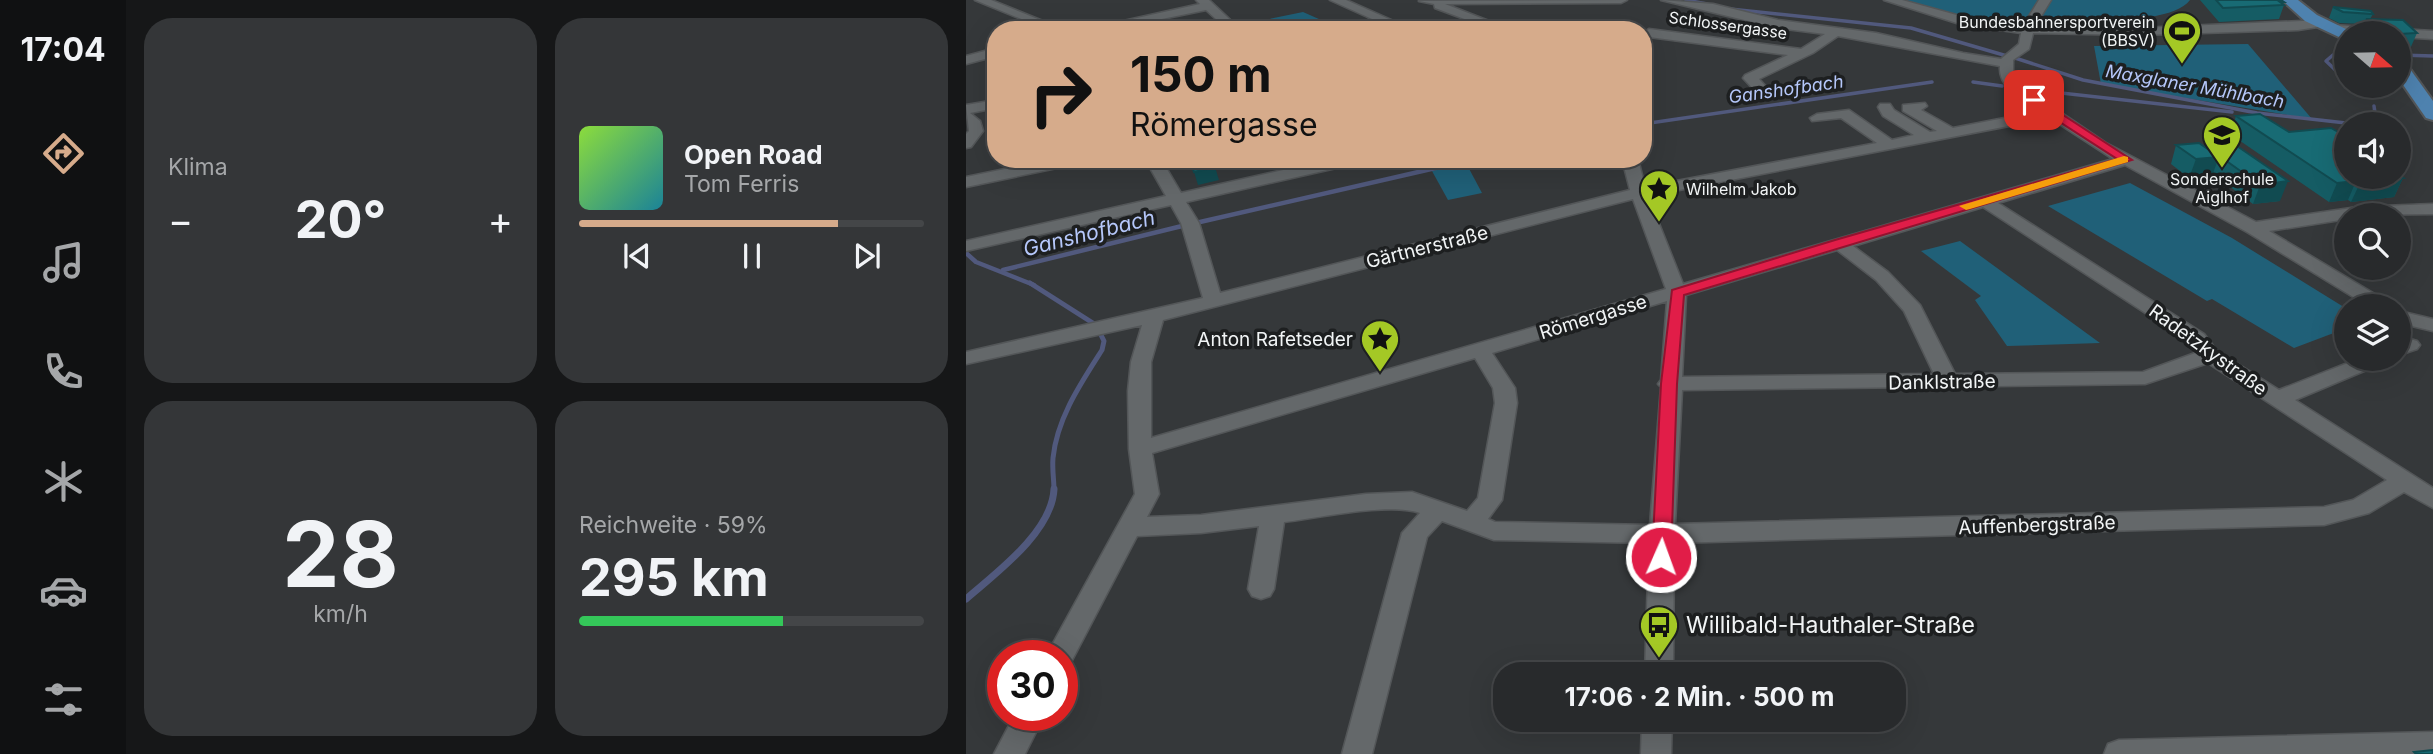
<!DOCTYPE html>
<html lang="de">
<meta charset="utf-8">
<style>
body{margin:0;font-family:Inter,sans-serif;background:#343638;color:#f1f3f6;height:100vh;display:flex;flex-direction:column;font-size:26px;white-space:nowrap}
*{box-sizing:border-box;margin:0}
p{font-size:23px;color:#a5a7a9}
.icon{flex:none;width:38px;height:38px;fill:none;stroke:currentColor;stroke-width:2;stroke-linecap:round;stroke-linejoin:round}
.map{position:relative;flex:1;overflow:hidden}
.sheet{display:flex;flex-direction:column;gap:18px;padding:18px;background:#161718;width:840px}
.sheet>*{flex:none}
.banner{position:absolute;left:21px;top:21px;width:665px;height:147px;border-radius:28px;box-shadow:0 7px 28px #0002,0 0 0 2px #444648;background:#d6ab8b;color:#111;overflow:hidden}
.needle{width:46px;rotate:110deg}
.tools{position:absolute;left:1368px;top:21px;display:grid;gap:14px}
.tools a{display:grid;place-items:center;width:77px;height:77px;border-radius:50%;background:#282a2c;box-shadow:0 7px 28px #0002,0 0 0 2px #444648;font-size:35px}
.speed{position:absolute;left:21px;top:640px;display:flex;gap:14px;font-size:35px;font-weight:700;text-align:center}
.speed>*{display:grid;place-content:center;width:91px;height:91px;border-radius:50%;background:#282a2c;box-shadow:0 7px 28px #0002,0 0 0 2px #444648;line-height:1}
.speed .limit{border:10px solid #d22;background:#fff;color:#111}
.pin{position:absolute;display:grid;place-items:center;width:60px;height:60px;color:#fff;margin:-30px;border-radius:14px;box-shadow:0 4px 10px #0006}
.me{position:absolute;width:77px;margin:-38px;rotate:2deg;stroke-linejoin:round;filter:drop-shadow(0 0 5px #0008)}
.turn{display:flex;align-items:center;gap:24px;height:147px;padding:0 28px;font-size:32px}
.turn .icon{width:91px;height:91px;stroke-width:2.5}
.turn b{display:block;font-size:49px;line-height:60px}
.big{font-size:52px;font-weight:700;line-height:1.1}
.sheet .card{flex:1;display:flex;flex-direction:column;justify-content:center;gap:10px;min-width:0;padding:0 24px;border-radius:28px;background:#343638}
.sheet .dial{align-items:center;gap:0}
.dial b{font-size:91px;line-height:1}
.song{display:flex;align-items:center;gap:21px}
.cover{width:84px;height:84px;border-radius:10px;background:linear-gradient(135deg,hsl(90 70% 55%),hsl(190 70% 35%))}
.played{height:7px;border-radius:4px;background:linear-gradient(90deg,#d6ab8b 75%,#444648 75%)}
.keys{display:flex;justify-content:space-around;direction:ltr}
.heat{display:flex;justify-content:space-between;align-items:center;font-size:38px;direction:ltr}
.charge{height:10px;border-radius:5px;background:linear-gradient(90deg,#34c759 59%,#444648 0)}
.sheet .tiles{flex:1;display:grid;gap:18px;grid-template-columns:repeat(2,1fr)}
.trip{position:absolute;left:527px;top:662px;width:413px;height:70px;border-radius:28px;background:#282a2c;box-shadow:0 7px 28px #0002,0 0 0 2px #444648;font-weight:700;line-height:70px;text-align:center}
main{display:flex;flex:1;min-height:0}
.tab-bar{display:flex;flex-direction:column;width:126px;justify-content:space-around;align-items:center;background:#101112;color:#a5a7a9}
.tab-bar .icon{width:49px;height:49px}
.tab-bar .on{color:#d6ab8b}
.tab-bar b{font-size:32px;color:#f1f3f6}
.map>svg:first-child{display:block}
.green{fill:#206078}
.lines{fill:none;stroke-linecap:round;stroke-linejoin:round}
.stream-far3{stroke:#51597d;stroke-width:3.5}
.stream-far2{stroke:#51597d;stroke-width:4.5}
.stream-far1{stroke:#51597d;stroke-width:5}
.stream{stroke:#51597d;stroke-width:7}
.minor-casing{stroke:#535658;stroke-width:3}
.major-casing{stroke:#535658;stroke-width:4}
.minor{fill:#64686a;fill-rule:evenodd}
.major{fill:#4e82af;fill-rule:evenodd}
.wall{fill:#155c64}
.shaded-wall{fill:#114b51}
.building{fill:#186b74;stroke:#114b51;stroke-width:2}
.route{fill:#e11d48;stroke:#92132f;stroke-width:2}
.slow{fill:#f59e0b}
.labels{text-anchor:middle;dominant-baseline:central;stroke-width:7;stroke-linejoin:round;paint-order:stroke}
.far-poi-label{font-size:16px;fill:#f1f4f5;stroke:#1d1f20;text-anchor:end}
.far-street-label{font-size:16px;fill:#f1f4f5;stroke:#1d1f20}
.far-water-label{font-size:18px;font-style:italic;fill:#b5c7fa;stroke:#1d1f20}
.street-label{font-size:19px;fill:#f1f4f5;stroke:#1d1f20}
.poi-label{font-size:19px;fill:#f1f4f5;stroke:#1d1f20;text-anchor:end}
.water-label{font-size:21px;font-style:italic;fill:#b5c7fa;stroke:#1d1f20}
.near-poi-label{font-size:23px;fill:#f1f4f5;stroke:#1d1f20;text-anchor:start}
</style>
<main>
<nav class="tab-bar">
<b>17:04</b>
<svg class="icon on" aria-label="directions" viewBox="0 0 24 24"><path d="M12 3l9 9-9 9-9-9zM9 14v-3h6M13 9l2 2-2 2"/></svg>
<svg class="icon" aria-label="music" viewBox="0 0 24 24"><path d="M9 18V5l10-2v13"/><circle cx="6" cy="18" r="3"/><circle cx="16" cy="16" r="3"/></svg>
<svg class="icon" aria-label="phone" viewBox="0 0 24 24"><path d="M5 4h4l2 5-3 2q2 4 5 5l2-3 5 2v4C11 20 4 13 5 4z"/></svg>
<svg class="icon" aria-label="climate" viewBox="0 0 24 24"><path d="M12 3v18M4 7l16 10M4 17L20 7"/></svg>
<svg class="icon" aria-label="car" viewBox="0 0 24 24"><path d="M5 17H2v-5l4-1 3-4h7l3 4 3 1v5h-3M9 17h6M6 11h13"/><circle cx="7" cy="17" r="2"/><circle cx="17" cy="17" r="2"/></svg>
<svg class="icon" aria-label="filters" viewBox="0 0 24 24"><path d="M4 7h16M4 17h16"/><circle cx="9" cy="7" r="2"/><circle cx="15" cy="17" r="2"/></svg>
</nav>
<section class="sheet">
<div class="tiles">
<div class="card"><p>Klima</p>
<div class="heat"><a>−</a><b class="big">20°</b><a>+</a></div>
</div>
<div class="card">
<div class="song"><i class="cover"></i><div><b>Open Road</b><p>Tom Ferris</p></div></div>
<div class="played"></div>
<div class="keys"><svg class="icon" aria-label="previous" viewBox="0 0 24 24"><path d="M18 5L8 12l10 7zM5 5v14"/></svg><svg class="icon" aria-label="pause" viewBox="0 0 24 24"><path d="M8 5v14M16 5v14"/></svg><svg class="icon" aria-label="next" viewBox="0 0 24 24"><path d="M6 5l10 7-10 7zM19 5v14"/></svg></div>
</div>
<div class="card dial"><b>28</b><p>km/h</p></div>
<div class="card"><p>Reichweite · 59%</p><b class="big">295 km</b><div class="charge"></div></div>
</div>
</section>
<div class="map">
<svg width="1467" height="754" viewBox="0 0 1467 754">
<rect width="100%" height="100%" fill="#35383a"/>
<g class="green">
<path d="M929,0H1224C1206,24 1128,20 1099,20L1103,28L1018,24Z"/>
<path d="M337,12L371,27L359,30H280L274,25Z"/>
<path d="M1282,44L1346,119L1135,84L1128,46Z"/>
<path d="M500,163L516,193L482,200L466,171Z"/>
<path d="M1164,183L1266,238L1381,309V328L1328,348L1246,299L1241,301L1082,206Z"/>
<path d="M994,241L1134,343L1041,346L1009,300L1015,296L955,251Z"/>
</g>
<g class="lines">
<g class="stream-far3">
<path d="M720,0L741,4"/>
<path d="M764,9L945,28L1041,56"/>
<path d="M1381,53L1367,55L1360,61L1381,81"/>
<path d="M1433,55L1467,56"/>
<path d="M1046,57L1117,80L1291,113L1380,123L1409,113L1408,106"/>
<path d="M1007,82L1036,86"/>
<path d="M1060,89L1266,112"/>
<path d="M677,124L966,82"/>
</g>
<g class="stream-far2">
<path d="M677,124L681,123"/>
<path d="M234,222L509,159"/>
<path d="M0,253L10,262L68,285"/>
<path d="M37,270L216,226"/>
</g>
<path class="stream-far1" d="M64,283L130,325L138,341L136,350C115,383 91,418 87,458C86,469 88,480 88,490"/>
<path class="stream" d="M0,599C30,573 86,532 88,489"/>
<g class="minor-casing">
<g id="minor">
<path d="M9,0H25L99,30H82Z"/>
<path d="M230,0H243L275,30H262L240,10L142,30H117L234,4Z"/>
<path d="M364,0H380L448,30H431L417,24L391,30H369L406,19Z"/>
<path d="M661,0L655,3L479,4L546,30H528L469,8L468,4L453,1Z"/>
<path d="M695,0L747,4L812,20L910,33L997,53L1035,59L1053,44L1055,33L994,24L918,0H936L1005,19L1057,26L1073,0H1085L1069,26L1174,28L1358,20V26L1332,30L1174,35L1067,33L1063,49L1047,60V72L1051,83L1140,143L1290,222L1392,207L1467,204V214L1381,215V219L1303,231L1422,302L1424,306H1402L1281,232L1159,165L1032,203L1238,334L1251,351L1313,390L1392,359H1420L1417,363L1329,400L1467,488V508L1438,492L1403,513L1358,525L708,543L707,674H679L683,543L528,540L476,521L461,537L406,754H376L436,533L454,513C424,502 352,518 318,522L308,589L304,596L295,599L286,596L282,589L293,526L235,533L171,536L104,664L96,667V656H80L169,494L163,449L162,391L165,362L176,325L0,364V352L237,298L215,223L205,205L0,251V241L200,196L179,159H195L215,193L366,159H396L388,164L220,202L233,223L254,293L664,190L656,159H672L679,187L911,143L875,118L846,121L844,118L851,114L883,110L926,140L948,135L917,116L912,107L914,104H924L928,110L964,132L971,131L937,111V105L959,103L961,106L955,110L987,128L1074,111C1058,100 1032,89 1034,66L872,36L847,53L793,79L803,90L796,94L791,93L777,78L779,75L822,55L683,37L677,33L683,29L835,49L859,34L812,28ZM1084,118L1147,159L717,284L682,196ZM667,199L700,289L185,438V362L197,320ZM1017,207L1224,342L1232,352L1177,372L989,374L954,305L922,272L887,246ZM871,250L910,280L938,311L968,374L716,377L720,295ZM701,301L695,380L692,384L695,387L684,525L529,522L522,519L536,500L551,403L549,388L526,353ZM509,358L527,388L529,403L512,498L501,511L446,492L400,494L235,515L181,517L193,494L186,453ZM1242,363L1421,480L1387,500L1358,507L709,524L716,390L1179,384Z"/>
<path d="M1367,25L1467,31V39L1433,37V33L1363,32L1361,29Z"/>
<path d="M30,48V56L0,64V56Z"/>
<path d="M30,100V108L4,113L14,121L17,131L5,147L0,148V134L3,131L0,105Z"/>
<path d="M87,159H118L110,164L0,187V177Z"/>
<path d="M1433,311L1467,319V331L1433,323Z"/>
<path d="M1444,339L1451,341L1454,345L1451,349L1433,355V342Z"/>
<path d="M48,716H78L59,754H28Z"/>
<path d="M676,719H706L705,754H675Z"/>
<path d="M1467,732V754H1138L1142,744L1153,740Z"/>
</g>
</g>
<g class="major-casing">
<g id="major">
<path d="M1316,0H1332L1351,15L1388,33H1381V40L1375,38L1339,21Z"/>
<path d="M1433,61L1439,62L1467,101V120L1460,118L1433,79Z"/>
</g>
</g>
<use href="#minor" class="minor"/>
<use href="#major" class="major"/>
</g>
<g class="wall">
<path d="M1234,0H1315L1318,2L1317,4L1318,5L1313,19L1253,22Z"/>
<path d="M1367,7L1407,14L1404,19L1451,33L1444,49L1433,50V33H1394L1398,24L1373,23L1363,18Z"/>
<path d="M1270,116L1381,177L1437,178L1428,197L1385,202L1382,200L1363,202L1264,134Z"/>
<path d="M1268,144L1314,201L1287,204L1247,174L1246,176L1223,178L1205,164L1210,145L1241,148V147Z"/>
</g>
<g class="shaded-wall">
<path d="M1253,157L1246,176L1223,178L1230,159Z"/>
<path d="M249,167L253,180L232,185L228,172Z"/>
<path d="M1437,178L1428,197L1385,202L1394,183Z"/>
<path d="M1322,181L1314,201L1287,204L1294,185Z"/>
<path d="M1390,181L1382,200L1363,202L1371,183Z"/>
</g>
<g class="building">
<path d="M1250,0H1315L1318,2H1314L1318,5L1257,8Z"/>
<path d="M1367,7L1405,11L1407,14L1377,12Z"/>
<path d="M1400,19L1437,20L1451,33L1433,34V33H1431Z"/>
<path d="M1294,114L1323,132L1365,128L1381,137V177H1433V176L1437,178L1394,183L1390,181L1371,183L1270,116Z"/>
<path d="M1233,143L1253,157L1230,159L1210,145Z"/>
<path d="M1268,144L1322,181L1294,185L1241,147Z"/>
<path d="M223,159H246L249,167L228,172Z"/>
<path d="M1467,750V754H1450L1448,752Z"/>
</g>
<path class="route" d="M1064,98H1071L1166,160L718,295L711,384L705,557L702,562L695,564L688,562L686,557L695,384L706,290L869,240L1151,159L1064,103Z"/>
<path class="slow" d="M1158,156L1162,157V162L1004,209L1000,210L993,206Z"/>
<defs>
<g id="stadium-pin" transform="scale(2.0125)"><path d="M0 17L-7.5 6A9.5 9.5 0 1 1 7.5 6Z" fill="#a4c825" stroke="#1d1f20"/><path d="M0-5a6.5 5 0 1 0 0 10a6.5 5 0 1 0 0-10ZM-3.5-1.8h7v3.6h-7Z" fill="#111"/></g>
<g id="school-pin" transform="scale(2.0125)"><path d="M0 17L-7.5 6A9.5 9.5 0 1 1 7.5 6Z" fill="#a4c825" stroke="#1d1f20"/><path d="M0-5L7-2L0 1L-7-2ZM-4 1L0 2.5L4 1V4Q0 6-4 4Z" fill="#111"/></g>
<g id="sight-pin" transform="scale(2.0125)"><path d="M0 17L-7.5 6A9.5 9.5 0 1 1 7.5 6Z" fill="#a4c825" stroke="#1d1f20"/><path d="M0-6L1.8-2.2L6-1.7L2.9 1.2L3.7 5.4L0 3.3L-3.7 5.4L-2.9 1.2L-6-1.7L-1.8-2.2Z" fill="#111"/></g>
<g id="bus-pin" transform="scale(2.0125)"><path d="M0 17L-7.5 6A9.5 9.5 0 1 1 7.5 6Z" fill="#a4c825" stroke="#1d1f20"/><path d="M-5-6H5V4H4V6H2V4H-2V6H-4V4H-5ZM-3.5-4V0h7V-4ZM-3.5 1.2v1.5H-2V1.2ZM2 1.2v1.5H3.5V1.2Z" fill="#111"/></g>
</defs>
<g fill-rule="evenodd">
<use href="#stadium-pin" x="1216" y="31"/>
<use href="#school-pin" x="1256" y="135"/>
<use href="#sight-pin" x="693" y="189"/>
<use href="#sight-pin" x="414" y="339"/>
<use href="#bus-pin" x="693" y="625"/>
</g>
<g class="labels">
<g class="far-poi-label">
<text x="1189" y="22">Bundesbahnersportverein<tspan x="1189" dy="18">(BBSV)</tspan></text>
<text x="1256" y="179" text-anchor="middle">Sonderschule<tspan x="1256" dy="18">Aiglhof</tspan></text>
<text x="720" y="189" text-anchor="start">Wilhelm Jakob</text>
</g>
<g class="far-street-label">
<text transform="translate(762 25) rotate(8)">Schlossergasse</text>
</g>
<g class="far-water-label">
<text transform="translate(1229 86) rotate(10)">Maxglaner Mühlbach</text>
<text transform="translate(820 89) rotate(-8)">Ganshofbach</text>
</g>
<g class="street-label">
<text transform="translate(461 247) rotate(-14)">Gärtnerstraße</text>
<text transform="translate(627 317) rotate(-17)">Römergasse</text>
<text transform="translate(1242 350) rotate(36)">Radetzkystraße</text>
<text transform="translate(976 382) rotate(-1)">Danklstraße</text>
<text transform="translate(1071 525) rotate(-2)">Auffenbergstraße</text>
</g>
<g class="poi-label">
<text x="387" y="339">Anton Rafetseder</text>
</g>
<g class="water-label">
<text transform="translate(123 233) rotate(-14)">Ganshofbach</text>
</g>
<g class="near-poi-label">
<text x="720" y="625">Willibald-Hauthaler-Straße</text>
</g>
</g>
</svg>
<div class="tools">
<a><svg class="needle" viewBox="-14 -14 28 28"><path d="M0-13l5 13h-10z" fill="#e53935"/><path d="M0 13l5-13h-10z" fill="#a5a7a9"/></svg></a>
<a><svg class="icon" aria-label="sound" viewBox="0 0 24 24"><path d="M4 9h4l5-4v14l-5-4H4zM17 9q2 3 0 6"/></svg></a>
<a><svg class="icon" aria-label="search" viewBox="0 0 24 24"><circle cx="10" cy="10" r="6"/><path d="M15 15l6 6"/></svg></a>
<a><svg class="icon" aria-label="layers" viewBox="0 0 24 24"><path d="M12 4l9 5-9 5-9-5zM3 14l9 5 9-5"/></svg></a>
</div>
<div class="speed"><div class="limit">30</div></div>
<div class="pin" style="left:1068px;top:100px;background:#d93025"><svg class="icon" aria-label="arrive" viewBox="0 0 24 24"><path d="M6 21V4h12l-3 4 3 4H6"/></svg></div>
<svg class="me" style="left:695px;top:557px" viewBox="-20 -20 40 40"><circle r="17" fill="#e11d48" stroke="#fff" stroke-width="3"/><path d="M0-11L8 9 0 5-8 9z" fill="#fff"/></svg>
<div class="trip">17:06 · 2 Min. · 500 m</div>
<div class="banner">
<div class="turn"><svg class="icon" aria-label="right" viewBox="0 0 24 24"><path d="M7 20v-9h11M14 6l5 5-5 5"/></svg><div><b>150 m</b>Römergasse</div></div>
</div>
</div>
</main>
